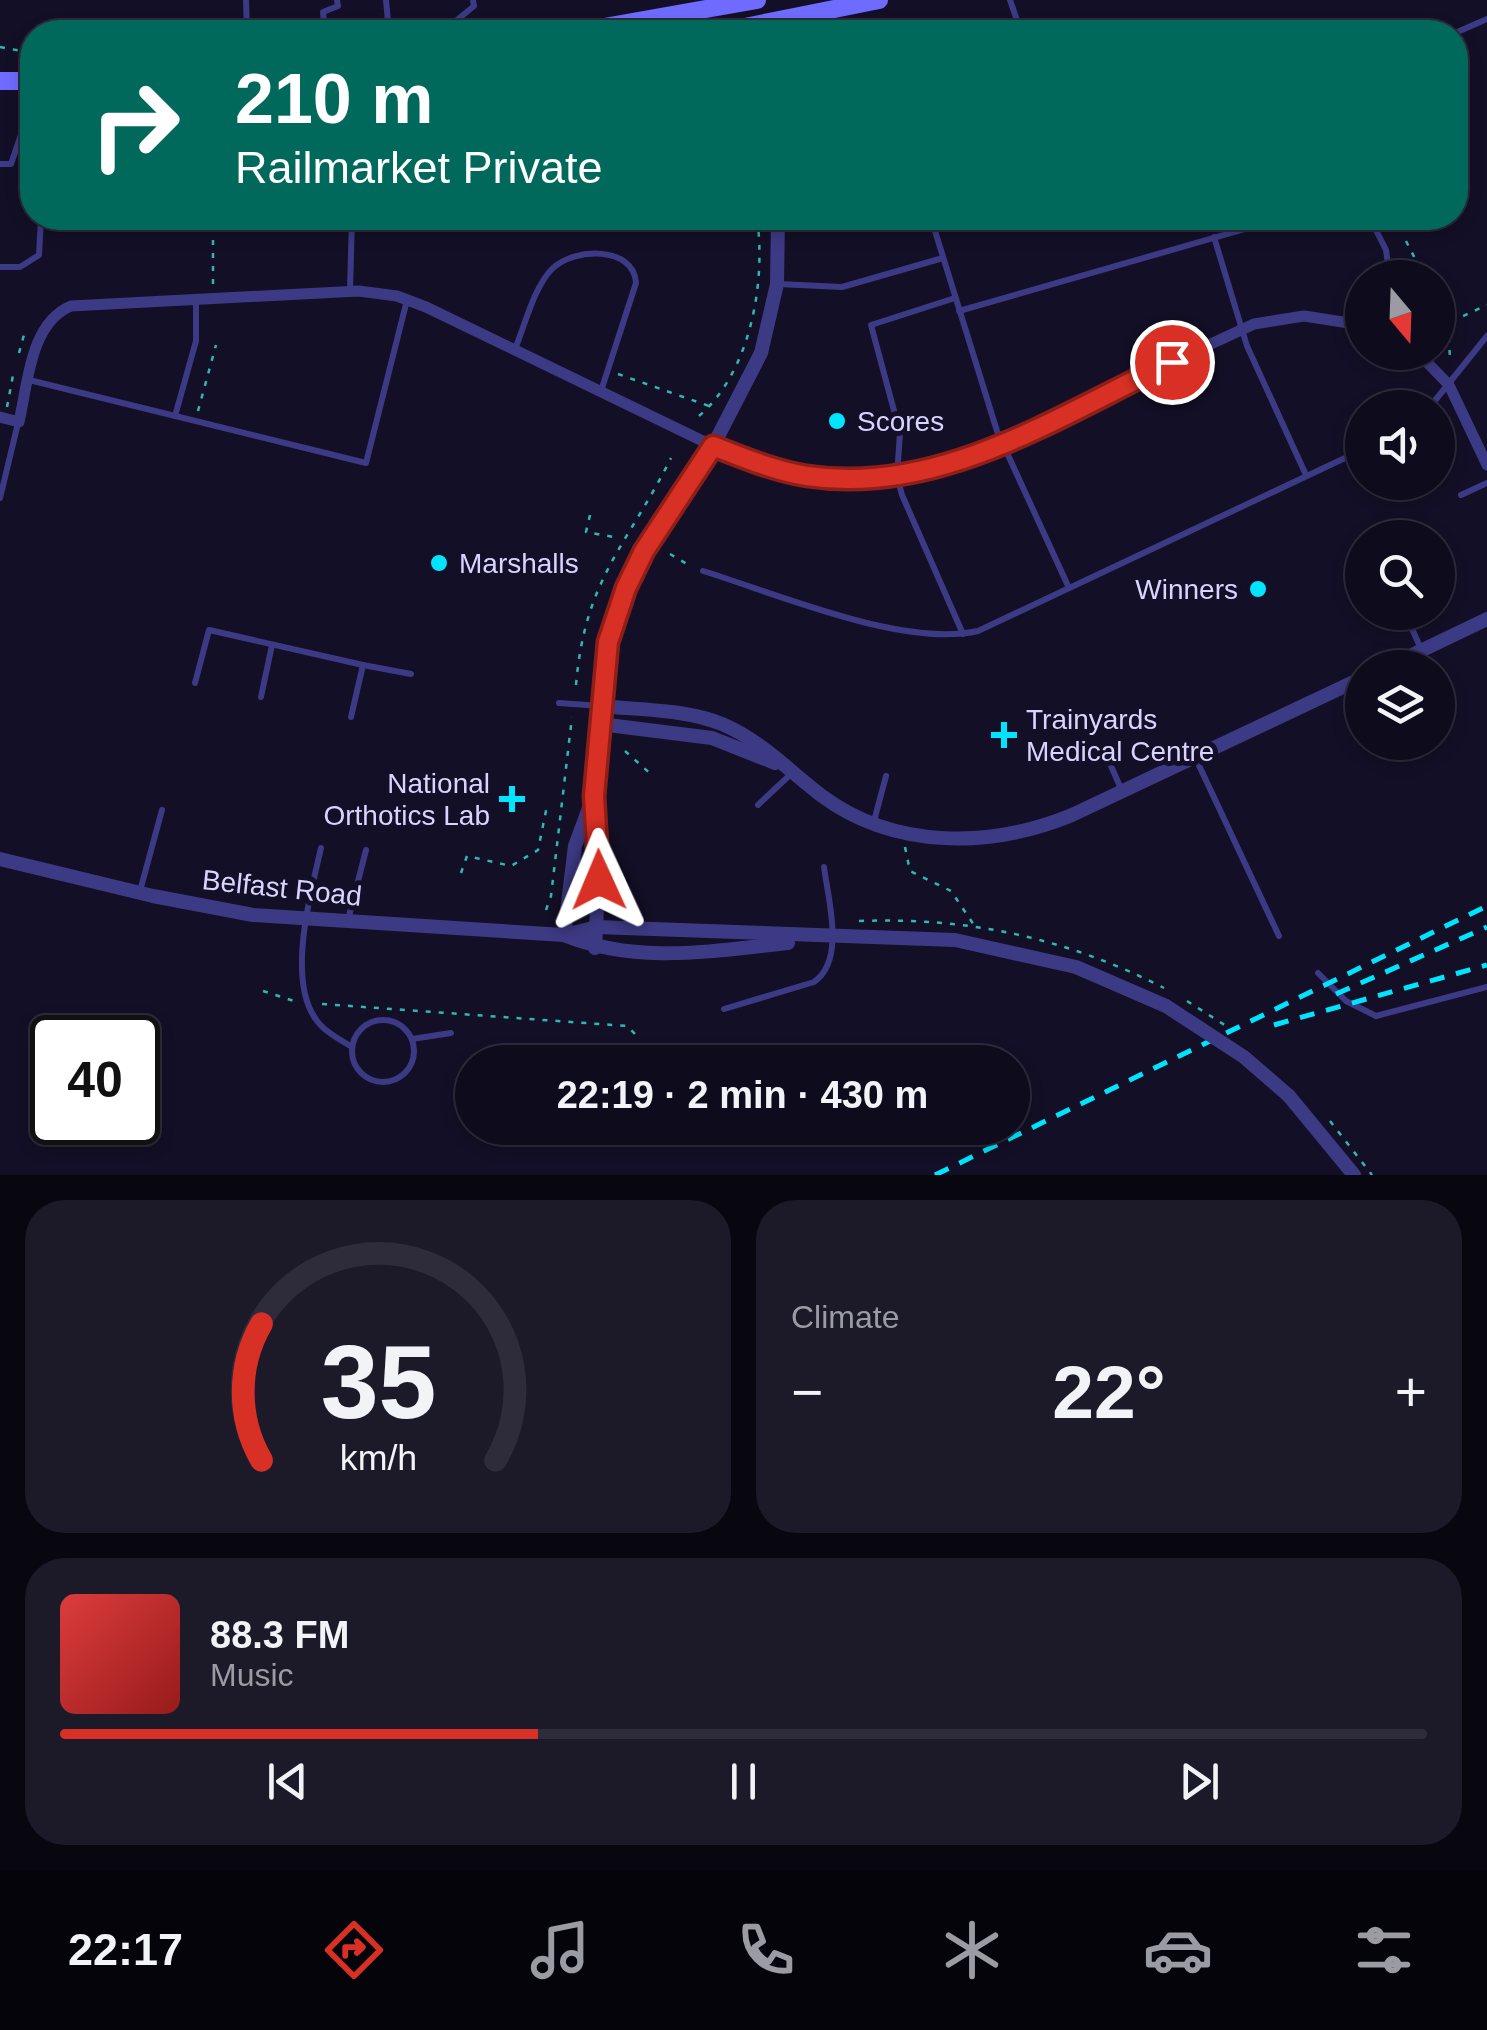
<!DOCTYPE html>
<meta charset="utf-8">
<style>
body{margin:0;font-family:Helvetica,sans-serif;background:#1c1929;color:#f1f3f6;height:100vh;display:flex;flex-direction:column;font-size:38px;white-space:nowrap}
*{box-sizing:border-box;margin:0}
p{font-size:32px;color:#9b9ba3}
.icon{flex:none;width:55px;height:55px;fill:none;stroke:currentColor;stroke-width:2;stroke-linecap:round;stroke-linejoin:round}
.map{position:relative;height:1175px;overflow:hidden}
.panel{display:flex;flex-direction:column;gap:25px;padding:25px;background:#08060f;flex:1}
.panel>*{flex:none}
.hud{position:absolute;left:20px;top:20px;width:1448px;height:210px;border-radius:40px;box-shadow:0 5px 15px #0003,0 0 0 2px #2e2b3b;background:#00695c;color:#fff;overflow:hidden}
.needle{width:65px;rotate:161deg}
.fabs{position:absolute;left:1345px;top:260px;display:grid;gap:20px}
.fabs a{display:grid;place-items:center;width:110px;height:110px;border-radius:50%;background:#0e0b1c;box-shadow:0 5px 15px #0003,0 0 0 2px #2e2b3b;font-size:50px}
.speed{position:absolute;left:30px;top:1015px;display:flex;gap:20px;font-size:50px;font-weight:700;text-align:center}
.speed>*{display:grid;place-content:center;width:130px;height:130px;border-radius:50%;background:#0e0b1c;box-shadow:0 5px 15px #0003,0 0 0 2px #2e2b3b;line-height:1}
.speed .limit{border:5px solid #111;border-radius:15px;background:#fff;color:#111}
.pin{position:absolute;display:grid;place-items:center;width:85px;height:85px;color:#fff;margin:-42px;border:5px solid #fff;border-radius:50%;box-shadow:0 2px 10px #0007}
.me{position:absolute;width:110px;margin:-55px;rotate:359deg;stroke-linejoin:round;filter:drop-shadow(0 0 8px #0008)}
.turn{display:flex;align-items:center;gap:35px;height:210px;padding:0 50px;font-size:45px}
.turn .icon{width:130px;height:130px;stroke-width:2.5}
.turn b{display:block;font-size:70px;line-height:85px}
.big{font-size:75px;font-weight:700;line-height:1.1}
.panel .card{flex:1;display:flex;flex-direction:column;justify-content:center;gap:15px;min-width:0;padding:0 35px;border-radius:40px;background:#1c1929}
.panel .dial{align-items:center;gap:0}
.dial svg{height:260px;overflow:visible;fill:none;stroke:#2e2b3b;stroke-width:7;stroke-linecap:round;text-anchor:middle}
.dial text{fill:#f1f3f6;stroke:none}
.song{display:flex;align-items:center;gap:30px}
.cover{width:120px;height:120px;border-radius:15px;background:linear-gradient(135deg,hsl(0 70% 55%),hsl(0 70% 35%))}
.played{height:10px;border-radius:5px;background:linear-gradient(90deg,#d93025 35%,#2e2b3b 35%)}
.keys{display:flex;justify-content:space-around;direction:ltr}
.heat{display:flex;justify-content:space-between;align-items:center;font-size:55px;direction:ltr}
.panel .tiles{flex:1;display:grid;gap:25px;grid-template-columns:1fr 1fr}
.card:last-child{grid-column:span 2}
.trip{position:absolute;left:455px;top:1045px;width:575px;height:100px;border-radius:50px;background:#0e0b1c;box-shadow:0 5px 15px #0003,0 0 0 2px #2e2b3b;font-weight:700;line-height:100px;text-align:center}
.tab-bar{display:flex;height:160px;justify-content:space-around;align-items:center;background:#06040b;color:#9b9ba3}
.tab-bar .icon{width:70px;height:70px}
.tab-bar .active{color:#d93025}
.tab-bar b{font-size:45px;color:#f1f3f6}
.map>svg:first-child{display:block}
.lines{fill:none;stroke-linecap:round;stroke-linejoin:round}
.path{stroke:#2fb8b0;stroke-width:2.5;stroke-dasharray:5 8;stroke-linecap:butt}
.service{stroke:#3d3a85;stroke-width:6}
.minor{stroke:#3d3a85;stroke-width:11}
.tertiary{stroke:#3d3a85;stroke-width:14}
.secondary{stroke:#6f6bff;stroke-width:18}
.rail{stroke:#00e5ff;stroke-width:5;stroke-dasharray:15 12;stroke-linecap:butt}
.path-bridge{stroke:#2fb8b0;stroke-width:2.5;stroke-dasharray:5 8;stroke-linecap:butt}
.tertiary-bridge{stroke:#3d3a85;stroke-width:14}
.route-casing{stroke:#8d1f18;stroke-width:25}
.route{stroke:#d93025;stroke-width:18}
.poi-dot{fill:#00e5ff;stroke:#130f26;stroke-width:4}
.labels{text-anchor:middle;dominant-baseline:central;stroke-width:10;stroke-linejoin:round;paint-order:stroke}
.poi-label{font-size:28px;fill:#d9d4ff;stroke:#130f26;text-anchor:start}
.street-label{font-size:28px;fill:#d9d4ff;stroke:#130f26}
</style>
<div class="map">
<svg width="1487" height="1175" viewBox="0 0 1487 1175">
<rect width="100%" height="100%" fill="#130f26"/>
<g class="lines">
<g class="path">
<path d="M0,47L32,53"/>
<path d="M1406,241L1425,278"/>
<path d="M213,284V218"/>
<path d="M1438,303L1448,323L1487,305"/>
<path d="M1448,324L1450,358"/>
<path d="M19,353L25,331"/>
<path d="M618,374L709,406"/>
<path d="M7,407L14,370"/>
<path d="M198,411L216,345"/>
<path d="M699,416C751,371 766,282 757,218"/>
<path d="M590,515L586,532L619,538"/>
<path d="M670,554L692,567"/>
<path d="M576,685C585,578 627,546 671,458"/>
<path d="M625,751L653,776"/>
<path d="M905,847L910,871L951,891L974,925"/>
<path d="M461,873L467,856L511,866L538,850L547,806"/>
<path d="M546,910L551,896L572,717"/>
<path d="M859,921C969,917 1066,938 1164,988"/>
<path d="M263,991L294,1001"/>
<path d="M322,1004L627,1026L636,1035"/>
<path d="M1330,1121L1372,1175"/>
</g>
<g class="service">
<path d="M246,0L247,32"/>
<path d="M386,0L389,32"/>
<path d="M1010,0L1021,32"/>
<path d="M325,32L323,12L338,6L337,0"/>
<path d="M458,32L457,20L474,6L473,0"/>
<path d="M1455,33L1487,19"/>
<path d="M0,164H11L24,126L25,82"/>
<path d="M931,218L997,431L1069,588"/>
<path d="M1370,218L1386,250L1390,278"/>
<path d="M1214,237L1247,346L1306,475"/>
<path d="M0,267H20L39,255L41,218"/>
<path d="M778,284L842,287L943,258"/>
<path d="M350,290L352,218"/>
<path d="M955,298L871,325L900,433L897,476L902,495L963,634"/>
<path d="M959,311L1283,218"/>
<path d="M515,349C525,325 534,287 552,269C574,247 634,246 636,283L601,391"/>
<path d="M29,380L366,463L407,300"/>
<path d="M1429,408L1487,336"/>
<path d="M175,416L196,341V300"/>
<path d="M1461,495L1487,483"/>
<path d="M0,498L18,423"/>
<path d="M703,571C778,594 903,648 978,631L1362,450"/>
<path d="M1405,613L1421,649"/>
<path d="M363,665L411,674"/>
<path d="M195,683L209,630L363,665L351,717"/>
<path d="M261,697L272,645"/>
<path d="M559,703L601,706"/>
<path d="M1104,750L1122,791"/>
<path d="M1196,759L1279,936"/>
<path d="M758,805L793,772"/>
<path d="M874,821L886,776"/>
<path d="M321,848C311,892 287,977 315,1018C323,1031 339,1039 352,1047"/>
<path d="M140,891L162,810"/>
<path d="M348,920L366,850"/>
<path d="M1318,973L1346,1001L1376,1016L1487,987"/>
<path d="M724,1009L814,982C846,960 828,899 824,867"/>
<circle cx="383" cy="1051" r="31"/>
<path d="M412,1039L451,1033"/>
</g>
<g class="minor">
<path d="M1417,352L1449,385L1487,465"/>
<path d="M0,417L19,422C28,383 30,323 71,306L359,291L397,296L426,307L713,446L786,472L843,480L882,478L952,464L1254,324L1304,316L1362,325"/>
</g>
<g class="tertiary">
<path d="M1385,668L1487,619"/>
<path d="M601,706C640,710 685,709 722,724C762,741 789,771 822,796C895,850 992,848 1072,815L1362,678"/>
<path d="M600,724L712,738L775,763"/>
<path d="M0,859L153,896L253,915L564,935L597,927L955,940L1076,967L1166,1006"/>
<path d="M564,935C638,965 711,951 788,943"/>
<path d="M564,935L575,846L592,800"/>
<path d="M595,948L600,849L594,796L609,642L626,588L644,551L713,446L761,353L777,284L778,218"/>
<path d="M1289,1096L1354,1175"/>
</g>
<g class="secondary">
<path d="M576,32L757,0"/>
<path d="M720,32L879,0"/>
<path d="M0,81H32"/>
</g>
<g class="rail">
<path d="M1336,994L1487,927"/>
<path d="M1274,1025L1487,965"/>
<path d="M935,1175L1487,906"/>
</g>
<path class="path-bridge" d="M1187,1001L1231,1029"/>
<path class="tertiary-bridge" d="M1166,1006L1244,1057L1289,1096"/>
</g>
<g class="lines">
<g class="route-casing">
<path id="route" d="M599,880L594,796L608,642L626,588L644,551L713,446C744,458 775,471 807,476C939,496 1058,416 1172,362"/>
</g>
<use href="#route" class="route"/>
</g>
<g class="poi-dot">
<circle cx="837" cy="421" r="10"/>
<circle cx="439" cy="563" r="10"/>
<circle cx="1258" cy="589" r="10"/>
<path d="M999 720h10v10h10v10h-10v10h-10v-10h-10v-10h10z"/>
<path d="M507 784h10v10h10v10h-10v10h-10v-10h-10v-10h10z"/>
</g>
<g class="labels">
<g class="poi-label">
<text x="857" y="421">Scores</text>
<text x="459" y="563">Marshalls</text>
<text x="1238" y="589" text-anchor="end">Winners</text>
<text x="1026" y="719">Trainyards<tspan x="1026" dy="32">Medical Centre</tspan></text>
<text x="490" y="783" text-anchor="end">National<tspan x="490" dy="32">Orthotics Lab</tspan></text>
</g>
<g class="street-label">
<text transform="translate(282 888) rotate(6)">Belfast Road</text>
</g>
</g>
</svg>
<div class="fabs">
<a><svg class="needle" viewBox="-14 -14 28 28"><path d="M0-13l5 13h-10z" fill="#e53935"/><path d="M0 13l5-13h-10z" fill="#9b9ba3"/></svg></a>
<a><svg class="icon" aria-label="sound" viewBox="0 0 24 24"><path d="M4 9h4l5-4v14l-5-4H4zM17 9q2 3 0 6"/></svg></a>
<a><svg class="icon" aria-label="search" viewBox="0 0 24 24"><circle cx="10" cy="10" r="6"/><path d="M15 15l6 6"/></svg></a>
<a><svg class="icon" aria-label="layers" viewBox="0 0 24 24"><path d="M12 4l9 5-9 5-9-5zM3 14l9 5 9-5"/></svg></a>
</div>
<div class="speed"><div class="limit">40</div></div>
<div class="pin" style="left:1172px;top:362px;background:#d93025"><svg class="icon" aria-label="arrive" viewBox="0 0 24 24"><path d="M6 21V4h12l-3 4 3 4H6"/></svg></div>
<svg class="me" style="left:599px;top:880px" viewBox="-20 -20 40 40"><path d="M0-17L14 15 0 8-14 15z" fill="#d93025" stroke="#fff" stroke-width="4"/></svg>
<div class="trip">22:19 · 2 min · 430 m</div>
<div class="hud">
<div class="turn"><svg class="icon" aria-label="right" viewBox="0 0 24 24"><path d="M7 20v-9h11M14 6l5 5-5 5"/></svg><div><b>210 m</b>Railmarket Private</div></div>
</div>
</div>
<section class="panel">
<div class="tiles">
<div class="card dial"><svg viewBox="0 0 100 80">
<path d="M14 69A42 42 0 1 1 86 69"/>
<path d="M14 69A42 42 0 0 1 14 27" stroke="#d93025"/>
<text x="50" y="56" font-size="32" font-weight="700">35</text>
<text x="50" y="72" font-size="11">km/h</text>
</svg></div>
<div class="card"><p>Climate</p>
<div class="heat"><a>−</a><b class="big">22°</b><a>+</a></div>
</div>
<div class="card">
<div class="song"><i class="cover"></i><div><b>88.3 FM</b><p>Music</p></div></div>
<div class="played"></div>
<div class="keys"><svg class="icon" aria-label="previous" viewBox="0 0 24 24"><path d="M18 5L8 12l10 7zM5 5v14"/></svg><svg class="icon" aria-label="pause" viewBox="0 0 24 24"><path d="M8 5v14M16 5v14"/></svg><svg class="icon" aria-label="next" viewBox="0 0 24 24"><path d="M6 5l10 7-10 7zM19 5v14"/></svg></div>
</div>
</div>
</section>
<nav class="tab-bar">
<b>22:17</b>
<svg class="icon active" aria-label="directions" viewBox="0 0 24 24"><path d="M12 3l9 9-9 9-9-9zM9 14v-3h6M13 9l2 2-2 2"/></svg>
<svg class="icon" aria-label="music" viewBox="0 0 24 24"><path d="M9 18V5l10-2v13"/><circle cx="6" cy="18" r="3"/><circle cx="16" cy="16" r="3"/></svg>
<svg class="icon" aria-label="phone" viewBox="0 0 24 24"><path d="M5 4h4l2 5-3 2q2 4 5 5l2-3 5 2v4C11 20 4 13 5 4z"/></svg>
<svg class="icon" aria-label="climate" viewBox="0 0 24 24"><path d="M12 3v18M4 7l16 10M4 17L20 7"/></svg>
<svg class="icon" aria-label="car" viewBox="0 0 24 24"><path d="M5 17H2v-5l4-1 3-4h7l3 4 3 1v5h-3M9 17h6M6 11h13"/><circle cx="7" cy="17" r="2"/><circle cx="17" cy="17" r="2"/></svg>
<svg class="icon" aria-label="filters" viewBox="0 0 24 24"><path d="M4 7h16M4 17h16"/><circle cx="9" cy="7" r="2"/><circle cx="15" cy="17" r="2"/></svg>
</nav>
